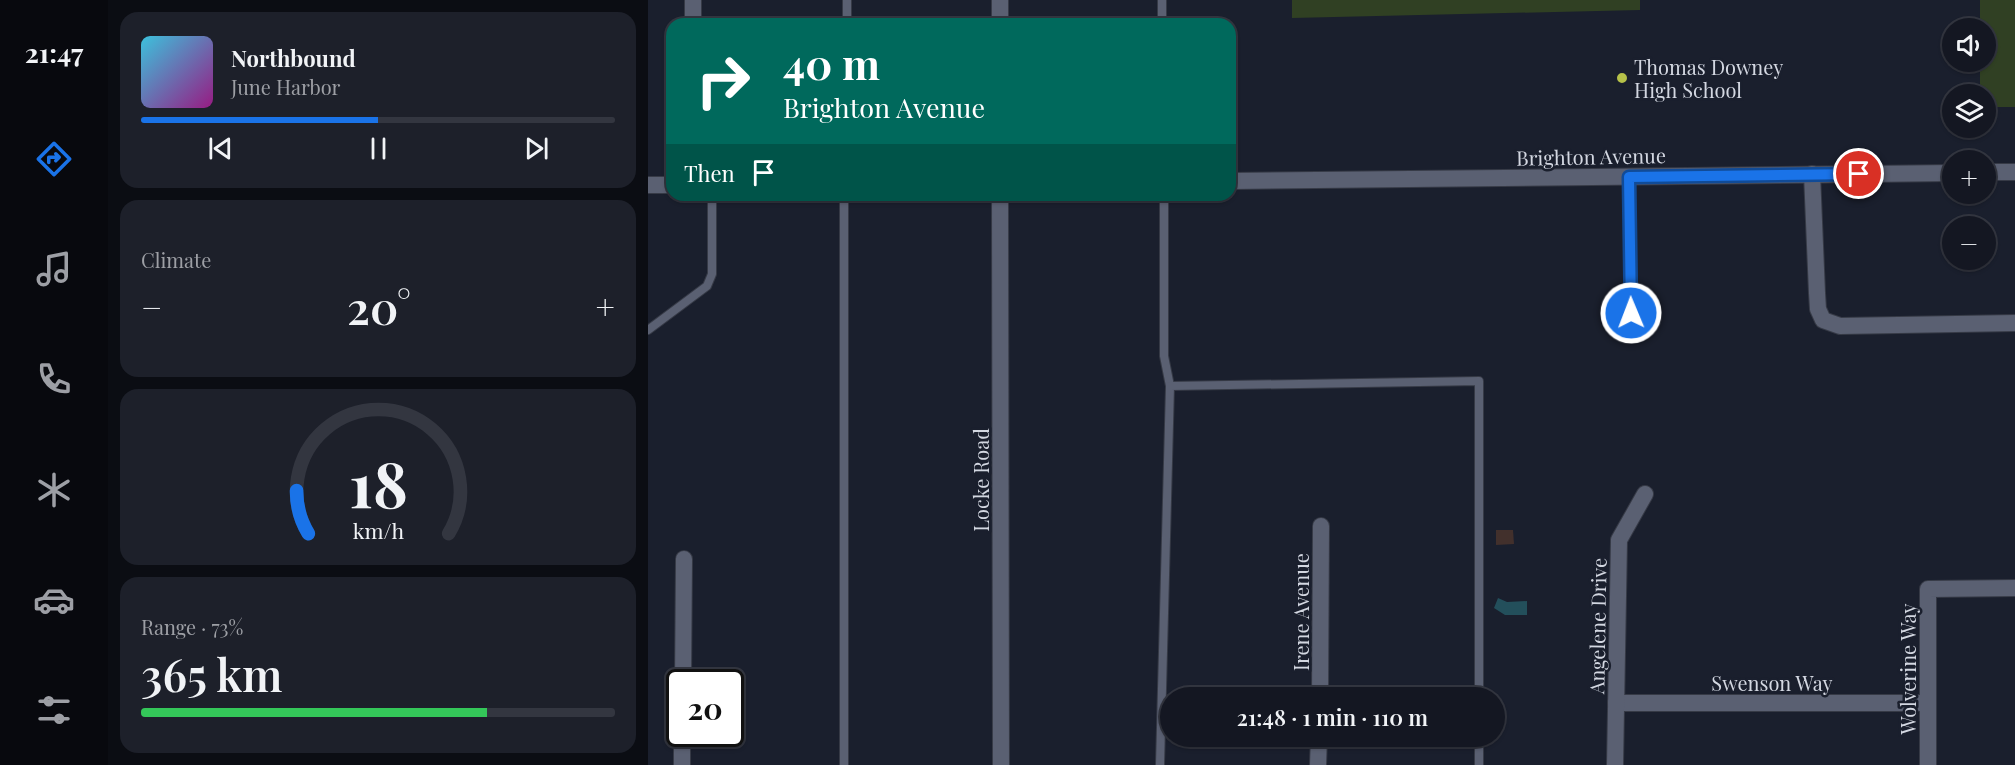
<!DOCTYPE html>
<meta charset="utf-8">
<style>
body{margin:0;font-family:"Playfair Display",serif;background:#1d202a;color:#f1f3f6;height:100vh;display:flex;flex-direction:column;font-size:22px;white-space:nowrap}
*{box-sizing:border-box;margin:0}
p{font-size:20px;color:#9d9fa5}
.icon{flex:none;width:33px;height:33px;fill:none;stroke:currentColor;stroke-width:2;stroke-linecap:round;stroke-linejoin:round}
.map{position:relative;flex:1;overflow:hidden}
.sheet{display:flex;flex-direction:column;gap:12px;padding:12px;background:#0b0d13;width:540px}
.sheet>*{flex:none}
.hud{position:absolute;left:18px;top:18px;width:570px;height:183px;border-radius:18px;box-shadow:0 2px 4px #0004,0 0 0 2px #333640;background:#00695c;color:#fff;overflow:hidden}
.fabs{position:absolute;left:1294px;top:18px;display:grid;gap:12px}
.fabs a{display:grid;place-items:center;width:54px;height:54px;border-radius:50%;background:#141722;box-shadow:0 2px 4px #0004,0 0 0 2px #333640;font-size:30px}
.speed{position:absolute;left:18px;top:669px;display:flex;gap:12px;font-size:30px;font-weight:700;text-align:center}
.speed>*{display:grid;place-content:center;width:78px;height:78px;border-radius:50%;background:#141722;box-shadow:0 2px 4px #0004,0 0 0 2px #333640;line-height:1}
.speed .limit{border:3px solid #111;border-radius:9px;background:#fff;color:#111}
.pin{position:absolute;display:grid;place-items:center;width:51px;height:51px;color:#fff;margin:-26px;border:3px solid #fff;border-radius:50%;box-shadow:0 2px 6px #0007}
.me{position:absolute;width:66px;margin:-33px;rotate:359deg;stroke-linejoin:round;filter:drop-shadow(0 0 4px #0008)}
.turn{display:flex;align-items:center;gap:21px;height:126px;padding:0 18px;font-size:27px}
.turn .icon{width:78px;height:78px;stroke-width:2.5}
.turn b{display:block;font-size:42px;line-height:51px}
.then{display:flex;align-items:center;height:57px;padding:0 18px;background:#0003;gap:12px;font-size:22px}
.big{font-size:45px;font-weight:600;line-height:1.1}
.sheet .widget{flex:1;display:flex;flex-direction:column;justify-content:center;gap:9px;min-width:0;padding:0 21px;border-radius:18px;background:#1d202a}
.sheet .dial{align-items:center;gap:0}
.dial svg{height:156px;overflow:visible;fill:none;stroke:#333640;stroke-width:7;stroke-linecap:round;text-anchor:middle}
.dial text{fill:#f1f3f6;stroke:none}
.song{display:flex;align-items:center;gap:18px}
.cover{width:72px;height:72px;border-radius:9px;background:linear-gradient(135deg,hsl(190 70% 55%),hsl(310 70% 35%))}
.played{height:6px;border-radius:3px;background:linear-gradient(90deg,#1a73e8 50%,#333640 50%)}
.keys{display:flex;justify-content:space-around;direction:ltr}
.heat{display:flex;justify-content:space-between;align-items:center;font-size:33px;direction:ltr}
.charge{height:9px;border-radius:4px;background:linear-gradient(90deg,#34c759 73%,#333640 0)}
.trip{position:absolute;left:512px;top:687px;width:345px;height:60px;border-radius:30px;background:#141722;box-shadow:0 2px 4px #0004,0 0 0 2px #333640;font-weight:600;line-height:60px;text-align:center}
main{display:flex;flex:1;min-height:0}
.tabs{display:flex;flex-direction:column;width:108px;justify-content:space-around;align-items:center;background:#08090e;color:#9d9fa5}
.tabs .icon{width:42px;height:42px}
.tabs .selected{color:#1a73e8}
.tabs b{font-size:27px;color:#f1f3f6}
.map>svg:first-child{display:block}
.green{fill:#304023}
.water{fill:#234f5b}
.building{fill:#42302c}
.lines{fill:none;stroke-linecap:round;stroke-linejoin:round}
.lane-casing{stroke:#363a46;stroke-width:10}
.street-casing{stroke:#363a46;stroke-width:18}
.lane{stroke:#5a6072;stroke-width:8}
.street{stroke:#5a6072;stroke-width:16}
.route-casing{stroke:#114b97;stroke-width:15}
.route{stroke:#1a73e8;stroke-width:10}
.poi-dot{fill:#b6c149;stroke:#1a1f2d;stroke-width:2}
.labels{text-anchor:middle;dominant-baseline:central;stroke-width:5;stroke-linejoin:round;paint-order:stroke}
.poi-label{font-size:20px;fill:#d3d7e1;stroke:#1a1f2d;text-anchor:start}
.street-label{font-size:20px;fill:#d3d7e1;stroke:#1a1f2d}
</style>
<main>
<nav class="tabs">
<b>21:47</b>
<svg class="icon selected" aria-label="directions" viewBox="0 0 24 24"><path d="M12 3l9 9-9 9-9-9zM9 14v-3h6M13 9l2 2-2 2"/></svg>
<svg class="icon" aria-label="music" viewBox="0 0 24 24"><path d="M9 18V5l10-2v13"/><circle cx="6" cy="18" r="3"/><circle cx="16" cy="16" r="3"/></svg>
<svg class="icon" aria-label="phone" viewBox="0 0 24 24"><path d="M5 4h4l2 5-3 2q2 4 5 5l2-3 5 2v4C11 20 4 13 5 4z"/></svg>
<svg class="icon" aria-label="climate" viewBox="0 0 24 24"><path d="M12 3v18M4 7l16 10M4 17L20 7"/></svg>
<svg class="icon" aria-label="car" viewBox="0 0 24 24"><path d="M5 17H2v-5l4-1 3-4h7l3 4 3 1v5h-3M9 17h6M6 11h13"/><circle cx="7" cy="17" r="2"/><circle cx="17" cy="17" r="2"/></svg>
<svg class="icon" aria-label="filters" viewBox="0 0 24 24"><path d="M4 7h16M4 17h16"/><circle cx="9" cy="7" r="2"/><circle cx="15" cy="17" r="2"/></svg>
</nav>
<section class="sheet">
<div class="widget">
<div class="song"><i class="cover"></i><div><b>Northbound</b><p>June Harbor</p></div></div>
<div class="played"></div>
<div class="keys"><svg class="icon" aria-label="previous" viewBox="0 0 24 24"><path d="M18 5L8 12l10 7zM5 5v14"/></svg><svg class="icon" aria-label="pause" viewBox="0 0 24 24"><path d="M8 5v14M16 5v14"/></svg><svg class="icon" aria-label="next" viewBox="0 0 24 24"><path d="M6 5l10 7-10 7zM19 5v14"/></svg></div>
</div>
<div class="widget"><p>Climate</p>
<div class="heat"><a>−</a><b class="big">20°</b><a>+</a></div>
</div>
<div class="widget dial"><svg viewBox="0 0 100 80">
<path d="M14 69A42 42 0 1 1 86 69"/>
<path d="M14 69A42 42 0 0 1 8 47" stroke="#1a73e8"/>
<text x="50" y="56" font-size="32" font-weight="700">18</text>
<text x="50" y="72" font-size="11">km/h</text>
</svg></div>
<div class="widget"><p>Range · 73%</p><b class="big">365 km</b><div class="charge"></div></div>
</section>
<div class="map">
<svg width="1367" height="765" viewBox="0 0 1367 765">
<rect width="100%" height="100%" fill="#1a1f2d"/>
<g class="green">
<path d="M644,0H992V10L644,18Z"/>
<path d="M1332,0H1367V107H1338V94H1332V62H1338V28H1332Z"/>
</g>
<path class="water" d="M850,598L859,602L879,601V615H857L846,608Z"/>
<path class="building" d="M848,530H865L866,544L848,545Z"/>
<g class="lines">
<g class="lane-casing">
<g id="lane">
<path d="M514,0V24"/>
<path d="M199,24V0"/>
<path d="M981,177L983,313"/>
<path d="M196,195V765"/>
<path d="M516,195V356L522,386"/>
<path d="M0,330L59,286L64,274V195"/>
<path d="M512,765L522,386L831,381V698"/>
<path d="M831,765V736"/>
</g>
</g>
<g class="street-casing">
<g id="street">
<path d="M45,0V24"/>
<path d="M352,24V0"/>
<path d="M1338,172H1367"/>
<path d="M1164,174L1169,293L1170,309L1175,320L1192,326L1367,323"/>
<path d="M582,181L1305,173"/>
<path d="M0,185H24"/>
<path d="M352,195L353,765"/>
<path d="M35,682L36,559"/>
<path d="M672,698L673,526"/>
<path d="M968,703H1280"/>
<path d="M34,765V734"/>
<path d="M670,765L671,736"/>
<path d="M967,765L971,540L997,494"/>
<path d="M1280,765V589L1367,588"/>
</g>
</g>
<use href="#lane" class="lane"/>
<use href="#street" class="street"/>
</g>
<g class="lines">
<g class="route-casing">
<path id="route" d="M983,313L981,177L1211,174"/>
</g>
<use href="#route" class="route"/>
</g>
<circle class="poi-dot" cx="974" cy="78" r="6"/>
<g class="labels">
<g class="poi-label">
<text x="986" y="66">Thomas Downey<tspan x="986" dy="23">High School</tspan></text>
</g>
<g class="street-label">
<text transform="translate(943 156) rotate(-1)">Brighton Avenue</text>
<text transform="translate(332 480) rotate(-90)">Locke Road</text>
<text transform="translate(652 612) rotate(-90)">Irene Avenue</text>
<text transform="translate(949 626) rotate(-89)">Angelene Drive</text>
<text transform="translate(1259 669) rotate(-90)">Wolverine Way</text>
<text x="1124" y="682">Swenson Way</text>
</g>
</g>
</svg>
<div class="fabs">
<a><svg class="icon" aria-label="sound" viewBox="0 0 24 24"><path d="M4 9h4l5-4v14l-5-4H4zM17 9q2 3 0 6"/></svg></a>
<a><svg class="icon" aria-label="layers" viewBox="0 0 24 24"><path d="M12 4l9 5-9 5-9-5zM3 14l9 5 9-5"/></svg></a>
<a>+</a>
<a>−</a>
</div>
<div class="speed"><div class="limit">20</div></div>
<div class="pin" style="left:1211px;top:174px;background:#d93025"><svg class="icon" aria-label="arrive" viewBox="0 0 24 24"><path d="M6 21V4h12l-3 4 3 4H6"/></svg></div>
<svg class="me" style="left:983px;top:313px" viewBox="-20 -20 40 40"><circle r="17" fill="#1a73e8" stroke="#fff" stroke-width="3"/><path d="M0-11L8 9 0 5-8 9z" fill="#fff"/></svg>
<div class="trip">21:48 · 1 min · 110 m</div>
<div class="hud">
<div class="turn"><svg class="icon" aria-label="right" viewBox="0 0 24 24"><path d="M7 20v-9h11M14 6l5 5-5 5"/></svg><div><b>40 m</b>Brighton Avenue</div></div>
<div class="then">Then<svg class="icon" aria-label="arrive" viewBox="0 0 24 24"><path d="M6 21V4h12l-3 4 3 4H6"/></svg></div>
</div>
</div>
</main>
